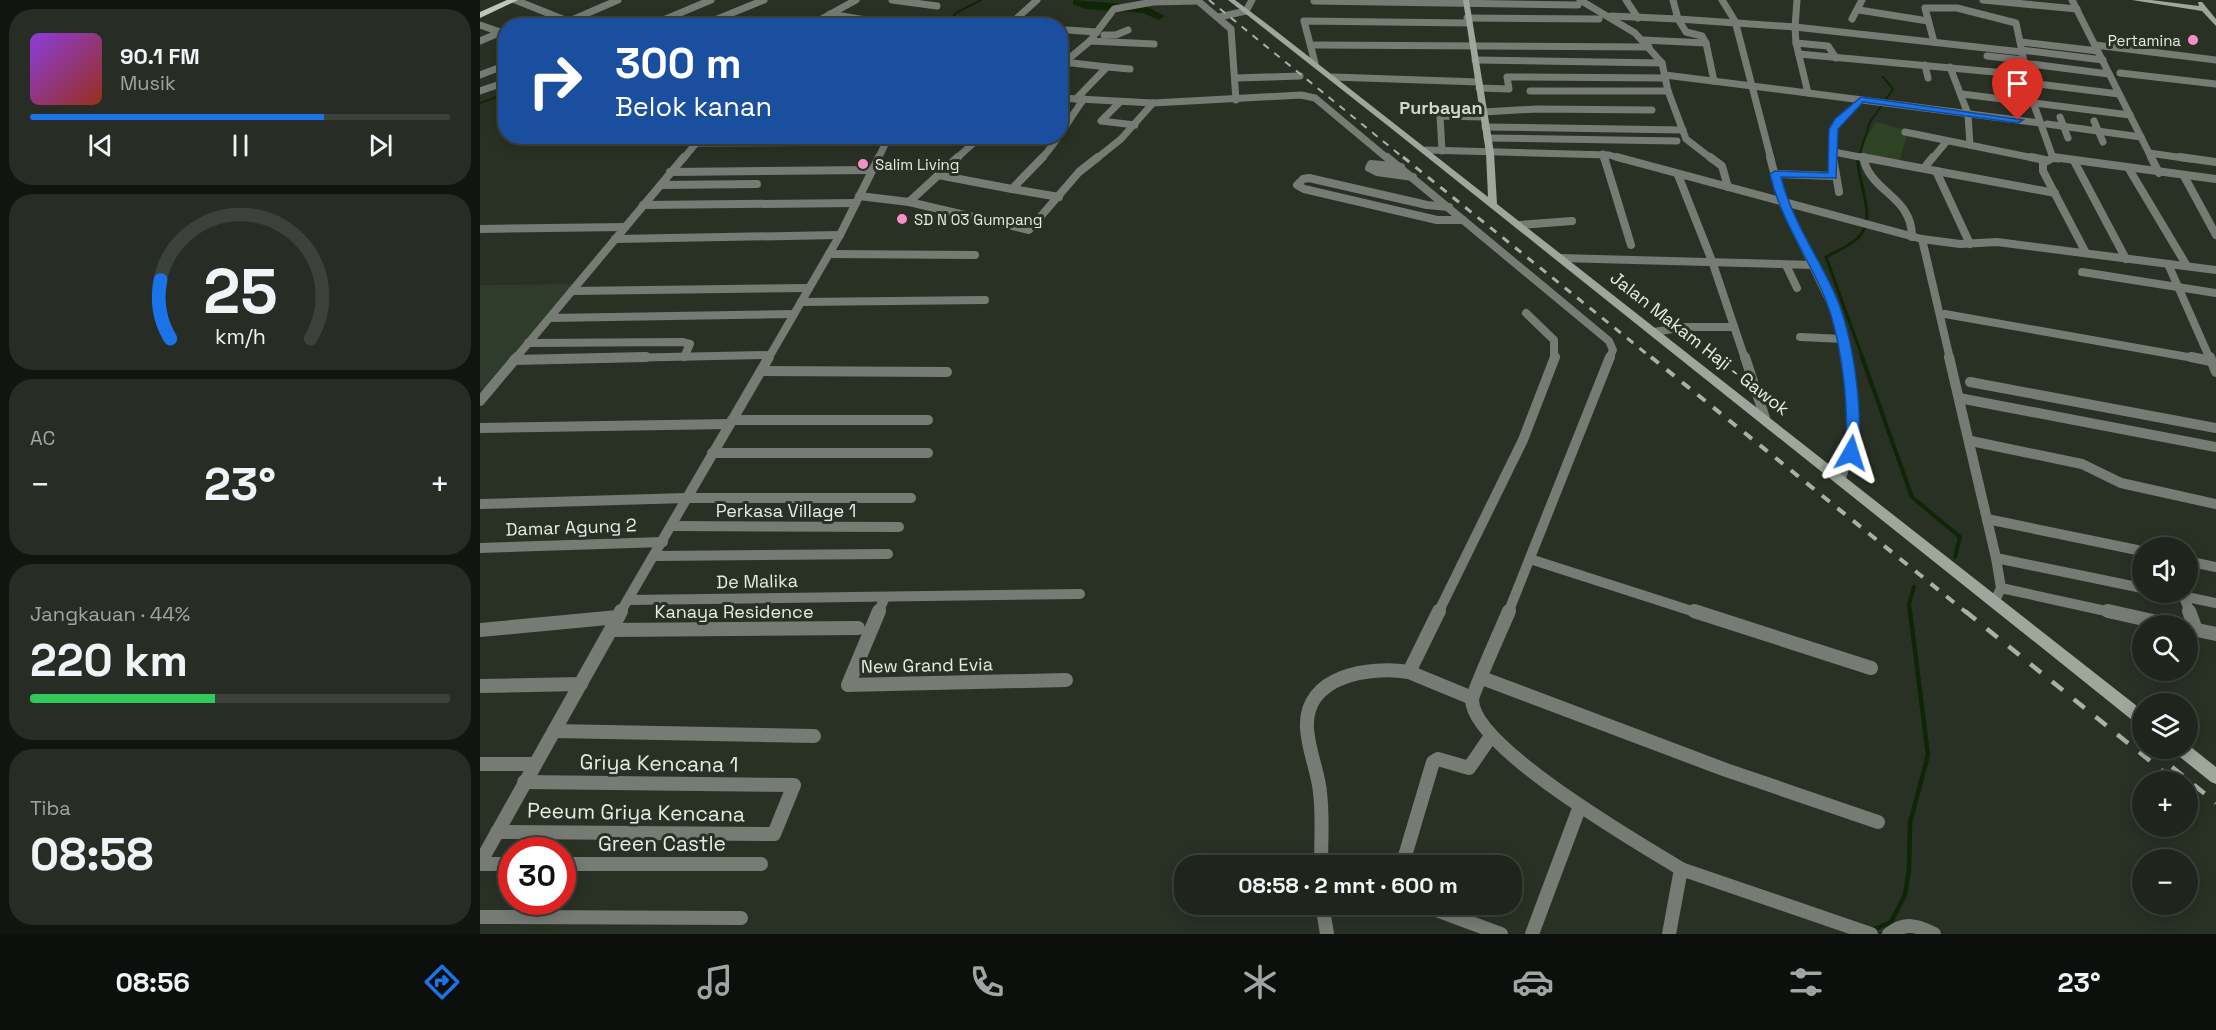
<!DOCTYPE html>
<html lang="id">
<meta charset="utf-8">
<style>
body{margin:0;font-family:"Space Grotesk",sans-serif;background:#272d25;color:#f1f3f6;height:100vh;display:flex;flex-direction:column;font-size:22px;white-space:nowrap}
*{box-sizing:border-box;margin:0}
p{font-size:20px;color:#a1a5a3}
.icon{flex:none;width:33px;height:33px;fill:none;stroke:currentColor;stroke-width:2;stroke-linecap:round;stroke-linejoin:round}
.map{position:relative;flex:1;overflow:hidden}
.sheet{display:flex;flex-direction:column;gap:9px;padding:9px;background:#11140f;width:480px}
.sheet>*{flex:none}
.banner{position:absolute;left:18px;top:18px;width:570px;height:126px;border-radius:24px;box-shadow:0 3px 15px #0003,0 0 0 2px #3c423b;background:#1a4fa0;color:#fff;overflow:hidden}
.controls{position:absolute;left:1652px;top:537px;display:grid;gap:12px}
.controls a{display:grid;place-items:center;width:66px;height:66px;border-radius:50%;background:#1f251c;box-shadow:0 3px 15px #0003,0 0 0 2px #3c423b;font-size:30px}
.speed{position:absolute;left:18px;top:837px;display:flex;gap:12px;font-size:30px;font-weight:700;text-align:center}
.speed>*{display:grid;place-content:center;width:78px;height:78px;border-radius:50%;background:#1f251c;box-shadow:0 3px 15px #0003,0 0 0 2px #3c423b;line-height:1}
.speed .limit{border:9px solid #d22;background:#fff;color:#111}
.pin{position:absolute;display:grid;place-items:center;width:51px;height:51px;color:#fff;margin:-62px -26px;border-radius:50% 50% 50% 0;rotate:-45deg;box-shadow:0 0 6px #0007}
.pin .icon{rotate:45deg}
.me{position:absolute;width:66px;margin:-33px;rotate:6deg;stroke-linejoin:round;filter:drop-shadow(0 0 4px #0008)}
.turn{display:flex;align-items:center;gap:21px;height:126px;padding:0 18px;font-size:27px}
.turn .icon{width:78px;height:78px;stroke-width:2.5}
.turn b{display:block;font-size:42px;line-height:51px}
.big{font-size:45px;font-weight:700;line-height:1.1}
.sheet .widget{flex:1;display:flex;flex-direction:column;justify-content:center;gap:9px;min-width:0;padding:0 21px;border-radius:24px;background:#272d25}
.sheet .dial{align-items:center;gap:0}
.dial svg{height:156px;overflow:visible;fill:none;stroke:#3c423b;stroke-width:7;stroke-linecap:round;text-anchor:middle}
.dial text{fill:#f1f3f6;stroke:none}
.song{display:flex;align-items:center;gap:18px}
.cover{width:72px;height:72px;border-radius:9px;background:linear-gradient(135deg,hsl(270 70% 55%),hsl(10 70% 35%))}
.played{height:6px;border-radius:3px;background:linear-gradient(90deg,#1a73e8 70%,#3c423b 70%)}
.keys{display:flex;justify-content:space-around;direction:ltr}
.heat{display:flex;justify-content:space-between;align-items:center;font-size:33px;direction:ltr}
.charge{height:9px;border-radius:4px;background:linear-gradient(90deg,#34c759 44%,#3c423b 0)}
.trip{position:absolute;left:694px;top:855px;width:348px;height:60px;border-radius:24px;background:#1f251c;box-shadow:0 3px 15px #0003,0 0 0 2px #3c423b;font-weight:700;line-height:60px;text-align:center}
.menu{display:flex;height:96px;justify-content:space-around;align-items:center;background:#0c0f0b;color:#a1a5a3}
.menu .icon{width:42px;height:42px}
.menu .active{color:#1a73e8}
.menu b{font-size:27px;color:#f1f3f6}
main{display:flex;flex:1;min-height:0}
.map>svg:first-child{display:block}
.built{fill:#303c2b}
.green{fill:#2d4324}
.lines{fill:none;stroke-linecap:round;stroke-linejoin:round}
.stream-far3{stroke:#0f2605;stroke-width:2}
.stream-far2{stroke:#0f2605;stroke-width:3}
.stream-far1{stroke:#0f2605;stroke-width:4}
.stream{stroke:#0f2605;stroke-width:4.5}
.river{fill:#0f2605;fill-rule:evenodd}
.street-far3{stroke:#767b74;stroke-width:7}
.street-far2{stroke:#767b74;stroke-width:8}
.street-far1{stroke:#767b74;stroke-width:10}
.street{stroke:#767b74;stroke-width:14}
.secondary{fill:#9fa69c;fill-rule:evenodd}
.primary{fill:#bec7ba;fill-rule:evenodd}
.rail-far3{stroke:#a9b0a7;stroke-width:2;stroke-dasharray:7 7;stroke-linecap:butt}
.rail-far2{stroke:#a9b0a7;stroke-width:3;stroke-dasharray:8 8;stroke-linecap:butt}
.rail-far1{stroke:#a9b0a7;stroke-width:4;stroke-dasharray:10 10;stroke-linecap:butt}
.rail{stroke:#a9b0a7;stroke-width:4.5;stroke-dasharray:14 14;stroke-linecap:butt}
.route{fill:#1a73e8;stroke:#114b97;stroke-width:1.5}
.poi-dot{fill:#f98fc9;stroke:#293125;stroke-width:2}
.labels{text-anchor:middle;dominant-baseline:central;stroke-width:6;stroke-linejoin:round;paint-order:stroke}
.far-poi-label{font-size:15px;fill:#e6ece4;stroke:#293125;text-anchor:start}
.far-quarter-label{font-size:18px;font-weight:bold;fill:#cedaca;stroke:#293125}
.street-label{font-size:18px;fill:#e6ece4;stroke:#293125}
.near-street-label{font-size:21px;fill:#e6ece4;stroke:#293125}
</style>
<main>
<section class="sheet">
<div class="widget">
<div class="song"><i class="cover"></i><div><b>90.1 FM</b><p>Musik</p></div></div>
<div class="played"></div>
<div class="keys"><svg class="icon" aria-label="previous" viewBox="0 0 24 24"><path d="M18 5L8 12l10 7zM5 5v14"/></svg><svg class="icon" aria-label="pause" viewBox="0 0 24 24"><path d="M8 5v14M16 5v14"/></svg><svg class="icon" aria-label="next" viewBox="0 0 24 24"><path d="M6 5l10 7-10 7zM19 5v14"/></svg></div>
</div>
<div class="widget dial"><svg viewBox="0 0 100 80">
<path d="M14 69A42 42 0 1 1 86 69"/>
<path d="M14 69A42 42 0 0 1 9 39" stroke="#1a73e8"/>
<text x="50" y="56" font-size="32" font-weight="700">25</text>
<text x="50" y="72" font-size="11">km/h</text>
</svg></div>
<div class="widget"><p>AC</p>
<div class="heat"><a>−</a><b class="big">23°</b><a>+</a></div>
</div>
<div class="widget"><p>Jangkauan · 44%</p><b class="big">220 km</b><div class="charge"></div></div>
<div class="widget"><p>Tiba</p><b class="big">08:58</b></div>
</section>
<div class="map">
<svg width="1736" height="934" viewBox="0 0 1736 934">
<rect width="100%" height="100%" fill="#293125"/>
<path class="built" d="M97,284L9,389H0V285Z"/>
<path class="green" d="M1396,122L1423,129V132L1428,133L1419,162L1382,155L1383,143Z"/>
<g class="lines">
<g class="stream-far3">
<path d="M465,26L476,13L501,0"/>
<path d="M0,103L26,94"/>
<path d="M1378,159L1390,122L1413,89L1403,77"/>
</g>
<path class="stream-far2" d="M1378,157C1376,182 1399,217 1378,238C1369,246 1357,251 1346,257L1383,359"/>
<g class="stream-far1">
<path d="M1382,357L1432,497L1480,537L1475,557"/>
<path d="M1430,613L1429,604L1434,587"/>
</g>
<path class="stream" d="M1392,930L1411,922L1425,895L1429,870L1430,823L1448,755L1430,611"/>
<path class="river" d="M593,0L665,6L685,16L679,20L663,13L606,9L593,4Z"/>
<g class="street-far3">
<path d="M35,0L100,26"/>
<path d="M412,0L457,6"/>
<path d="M557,0L536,19L569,23L571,26"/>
<path d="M717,0L751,29L756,100"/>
<path d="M1100,0L1155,33L1182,63L1188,91L1206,139L1232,159"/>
<path d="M1146,0L1158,18"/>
<path d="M1242,0L1255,21L1291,159"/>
<path d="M1503,0L1597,9"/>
<path d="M1592,0L1672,159"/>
<path d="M834,1L1098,5"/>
<path d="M1379,10L1448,21"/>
<path d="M350,14L422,26"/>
<path d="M1131,16L1198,19L1193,0"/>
<path d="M739,17L766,11L772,0"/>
<path d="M987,18L1119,19"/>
<path d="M1198,19L1315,27L1317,0"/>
<path d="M1198,19L1206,32L1222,36L1226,43"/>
<path d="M1372,19L1382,0"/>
<path d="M0,25L26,34"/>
<path d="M78,26L138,0"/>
<path d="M169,26L231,0"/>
<path d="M220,26L284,0"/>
<path d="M329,26L376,0"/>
<path d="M587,30L617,32"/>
<path d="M624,35H636L648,30"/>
<path d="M1163,40L1226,43L1234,81"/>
<path d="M0,41L21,32"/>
<path d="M610,41L674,44"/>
<path d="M1454,42L1445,8H1477L1536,23L1542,52"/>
<path d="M1541,42L1618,51"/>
<path d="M1316,43L1348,46L1356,58"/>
<path d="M835,45L1169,47"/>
<path d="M1615,45L1736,60"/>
<path d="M1541,50L1623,60"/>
<path d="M1319,54L1547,75"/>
<path d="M1507,56L1543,60"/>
<path d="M995,60L1182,63"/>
<path d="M583,62L627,67L596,99"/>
<path d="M835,63L824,21L988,23"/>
<path d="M1543,63L1629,74"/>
<path d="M1445,65L1448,78"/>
<path d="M580,66L610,41L634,9L673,2L718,1"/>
<path d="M627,67L650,69"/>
<path d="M1470,67L1488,114L1490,145"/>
<path d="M1640,73L1736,84"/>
<path d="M0,75L26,65"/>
<path d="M1185,75L1328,93"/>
<path d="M853,77L999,82"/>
<path d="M756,78L820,76"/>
<path d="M1550,83L1639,94"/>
<path d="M999,88L1029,89L1027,77L1186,78"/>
<path d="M0,91L26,82"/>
<path d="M1050,91H1188"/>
<path d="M1482,94L1650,115"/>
<path d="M580,98L673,103L821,95L835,98L908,159"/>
<path d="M640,102L621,121L655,125"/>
<path d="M1003,112L1057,109L1172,110"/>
<path d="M1580,117L1588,138"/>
<path d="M1614,121L1623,142"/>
<path d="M1560,123L1328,93L1316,43L1315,27L1542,52L1553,102L1573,158L1578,159"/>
<path d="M1567,124L1661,137"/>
<path d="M1005,127L1203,130"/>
<path d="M1425,132L1558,159"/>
<path d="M1007,138L1197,141"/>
<path d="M216,143L405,142"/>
<path d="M946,150L1129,155L1143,159"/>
<path d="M962,151L960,116L1004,117"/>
<path d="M1354,152L1390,159"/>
<path d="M1669,153L1711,159"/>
<path d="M1123,154L1124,159"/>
<path d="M203,159L222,136"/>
<path d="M398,159L409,136"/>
<path d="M476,159L501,136"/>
<path d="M561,159C579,140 588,120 604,99"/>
<path d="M616,159L641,139L673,103"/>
<path d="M1353,159L1354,127L1381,100"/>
<path d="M1452,159L1467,141"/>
</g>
<g class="street-far2">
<path d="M907,157L1129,341L1133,350L1129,359"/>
<path d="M1124,157L1151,245"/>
<path d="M1137,157L1442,239L1480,244L1517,242L1736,270"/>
<path d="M1230,157L1242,166L1248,187"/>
<path d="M1290,157L1302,202L1359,320L1365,359"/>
<path d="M1353,157L1359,192"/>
<path d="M1382,157L1456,171"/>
<path d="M1383,157C1390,193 1432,195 1432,237"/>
<path d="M1551,157L1565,160"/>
<path d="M1573,157L1736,179"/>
<path d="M1671,157L1679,173"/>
<path d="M1700,157L1736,162"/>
<path d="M1571,159L1563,163V171L1606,253"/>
<path d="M1594,161L1646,259"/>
<path d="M921,167L891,164L889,168L897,172L933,177"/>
<path d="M1444,168L1453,157"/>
<path d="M1649,169L1707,266"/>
<path d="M190,172L391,170"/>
<path d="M1295,174L1353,176"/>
<path d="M458,175L532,189L563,157"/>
<path d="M1198,175L1232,261L1265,359"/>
<path d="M1704,176L1736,235"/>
<path d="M181,185L277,184"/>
<path d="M532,189L579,197"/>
<path d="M379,196L429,202L478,157"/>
<path d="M429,202L549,230L599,172L618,157"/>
<path d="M163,205L376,203"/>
<path d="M969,207L947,205L829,178L823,179L817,185L824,189L957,220H983"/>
<path d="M1039,225L1092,221"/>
<path d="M0,229L145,227"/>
<path d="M135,239L360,235"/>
<path d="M1442,239L1470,359"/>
<path d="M1490,244L1456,171L1575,193"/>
<path d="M349,254L495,255"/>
<path d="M1080,258L1333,265"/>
<path d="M1688,264L1730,359"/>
<path d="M1306,265L1317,288"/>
<path d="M1602,272L1736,293"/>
<path d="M92,291L329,288"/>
<path d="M321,302L505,300"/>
<path d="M1046,313L1074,340V359"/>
<path d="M1465,314L1719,359"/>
<path d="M70,318L314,314"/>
<path d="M1174,332L1205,327H1254"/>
<path d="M1320,337L1363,339"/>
<path d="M48,343L202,342L210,344L204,357"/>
<path d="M35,359L204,157"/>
<path d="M89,359L290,355"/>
<path d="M288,359L360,235L399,157"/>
</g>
<g class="street-far1">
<path d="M1265,357L1285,418"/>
<path d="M1469,357L1516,558L1521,588L1514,603"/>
<path d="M1711,357L1731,361"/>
<path d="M1730,357L1736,372"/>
<path d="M34,360L166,357"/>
<path d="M281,371L467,372"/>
<path d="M1490,382L1736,428"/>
<path d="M1479,398L1736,447"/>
<path d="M0,401L37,357"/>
<path d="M252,420H448"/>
<path d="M0,428L250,424"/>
<path d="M1491,441L1602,464L1641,483L1736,504"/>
<path d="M232,453H448"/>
<path d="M1360,480C1381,429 1373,409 1365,357"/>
<path d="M0,504L207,498H431"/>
<path d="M1507,519L1662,551"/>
<path d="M193,526L419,527"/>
<path d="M0,548L183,542"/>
<path d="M175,556L408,554"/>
<path d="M1516,558L1662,588"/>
<path d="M1050,559L1218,613"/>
<path d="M1707,561L1736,567"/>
<path d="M1521,588L1635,613"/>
<path d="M1683,592L1736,603"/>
<path d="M1704,597L1710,613"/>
<path d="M148,600L600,594"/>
<path d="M140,613L289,357"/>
<path d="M398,613L405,597"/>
<path d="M958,613L1043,440L1075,357"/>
<path d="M1028,613L1130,357"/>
</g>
<g class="street">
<path d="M399,611L368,685L586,680"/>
<path d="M1029,611C1024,623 992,694 992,700C993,748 1159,843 1201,869L1189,934"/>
<path d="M1214,611L1391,668"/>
<path d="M1628,611L1695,626"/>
<path d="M1709,611L1716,630"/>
<path d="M1707,628L1736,634"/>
<path d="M0,630L138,617L141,611"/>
<path d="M131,630L378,628"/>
<path d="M929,672L992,698"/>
<path d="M1002,678L1246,770L1398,822"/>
<path d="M0,686L101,684"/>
<path d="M74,731L334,736"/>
<path d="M0,764H55"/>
<path d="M17,832L294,834L314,785L44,782"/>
<path d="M0,863L138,617"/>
<path d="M0,864H32"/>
<path d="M82,864H281"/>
<path d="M841,866C841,842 843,816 840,792C838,771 828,750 827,728C824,675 890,666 929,672L959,611"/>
<path d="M922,866L953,762L958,759L989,768L1011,736"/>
<path d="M1201,869L1391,934"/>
<path d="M842,904L847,934"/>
<path d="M940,904L1021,934"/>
<path d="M0,917L261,918"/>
<path d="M1052,934L1100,806"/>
<path d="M1409,934C1425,922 1437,925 1454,934"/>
</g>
<g class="secondary">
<path d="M748,0H755L787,24L1008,197L1006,153L983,0H989L1014,153L1017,204L1662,710V726L1657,724L1576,659L912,129Z"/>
<path d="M1652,0H1671L1719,6L1718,2H1722L1736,19V26L1722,11Z"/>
<path d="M1707,744L1736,767V784L1731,782L1695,753L1693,748H1707Z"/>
</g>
<path class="primary" d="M27,0H38L0,18V12Z"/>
<path class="rail-far3" d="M729,0L925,159"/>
<path class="rail-far2" d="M923,157L1173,359"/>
<path class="rail-far1" d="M1171,357L1487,613"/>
<g class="rail">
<path d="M1485,611L1696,782"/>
<path d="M1692,767L1736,803"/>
</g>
</g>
<path class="route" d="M1381,97L1543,120L1538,123L1383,102L1358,129L1356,178L1301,177C1311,218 1335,252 1353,290C1373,332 1383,407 1378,453L1371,458L1365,453C1370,407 1361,333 1342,291C1324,251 1300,217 1290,174L1295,171L1348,173L1349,129L1355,119Z"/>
<g class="poi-dot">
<circle cx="1713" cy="40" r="6"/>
<circle cx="383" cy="164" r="6"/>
<circle cx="422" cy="219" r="6"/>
</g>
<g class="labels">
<g class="far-poi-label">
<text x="1701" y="40" text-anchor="end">Pertamina</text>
<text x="395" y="164">Salim Living</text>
<text x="434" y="219">SD N 03 Gumpang</text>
</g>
<g class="far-quarter-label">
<text x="961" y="107">Purbayan</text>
</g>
<g class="street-label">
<text transform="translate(1220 343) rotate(38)">Jalan Makam Haji - Gawok</text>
<text x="306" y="510">Perkasa Village 1</text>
<text transform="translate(91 527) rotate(-2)">Damar Agung 2</text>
<text transform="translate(277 581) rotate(-1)">De Malika</text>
<text x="254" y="611">Kanaya Residence</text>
<text transform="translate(447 665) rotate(-1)">New Grand Evia</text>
</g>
<g class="near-street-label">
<text transform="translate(179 763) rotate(1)">Griya Kencana 1</text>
<text transform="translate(156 812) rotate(1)">Peeum Griya Kencana</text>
<text x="182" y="843">Green Castle</text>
</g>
</g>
</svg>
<div class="controls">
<a><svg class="icon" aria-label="sound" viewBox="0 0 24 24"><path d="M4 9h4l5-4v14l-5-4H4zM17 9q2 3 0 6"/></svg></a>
<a><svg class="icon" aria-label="search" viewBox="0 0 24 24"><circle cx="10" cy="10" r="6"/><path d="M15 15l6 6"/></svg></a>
<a><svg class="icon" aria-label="layers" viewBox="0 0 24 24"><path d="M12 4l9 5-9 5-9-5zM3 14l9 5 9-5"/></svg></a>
<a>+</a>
<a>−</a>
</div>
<div class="speed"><div class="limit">30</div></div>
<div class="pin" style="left:1538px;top:120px;background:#d93025"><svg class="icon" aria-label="arrive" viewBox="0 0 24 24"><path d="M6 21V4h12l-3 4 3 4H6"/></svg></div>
<svg class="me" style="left:1371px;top:453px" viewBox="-20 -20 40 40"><path d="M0-17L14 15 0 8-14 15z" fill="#1a73e8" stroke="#fff" stroke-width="4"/></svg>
<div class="trip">08:58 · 2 mnt · 600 m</div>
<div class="banner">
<div class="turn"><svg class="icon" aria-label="right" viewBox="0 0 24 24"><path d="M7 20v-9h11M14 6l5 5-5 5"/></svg><div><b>300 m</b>Belok kanan</div></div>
</div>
</div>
</main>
<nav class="menu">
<b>08:56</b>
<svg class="icon active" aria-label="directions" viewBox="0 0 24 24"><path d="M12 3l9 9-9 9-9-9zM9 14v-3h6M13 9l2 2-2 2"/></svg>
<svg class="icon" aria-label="music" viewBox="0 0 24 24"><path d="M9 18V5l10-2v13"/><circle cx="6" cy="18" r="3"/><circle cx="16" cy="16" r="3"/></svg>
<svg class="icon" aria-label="phone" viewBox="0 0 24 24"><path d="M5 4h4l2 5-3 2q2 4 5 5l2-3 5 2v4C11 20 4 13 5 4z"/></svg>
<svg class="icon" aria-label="climate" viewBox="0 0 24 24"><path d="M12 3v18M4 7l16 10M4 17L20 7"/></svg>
<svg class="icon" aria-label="car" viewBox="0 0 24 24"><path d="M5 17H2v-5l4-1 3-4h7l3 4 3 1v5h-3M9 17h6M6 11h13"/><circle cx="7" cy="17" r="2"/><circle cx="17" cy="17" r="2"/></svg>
<svg class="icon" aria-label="filters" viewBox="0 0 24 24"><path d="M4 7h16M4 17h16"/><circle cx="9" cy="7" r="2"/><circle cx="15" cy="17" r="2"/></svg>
<b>23°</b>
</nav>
